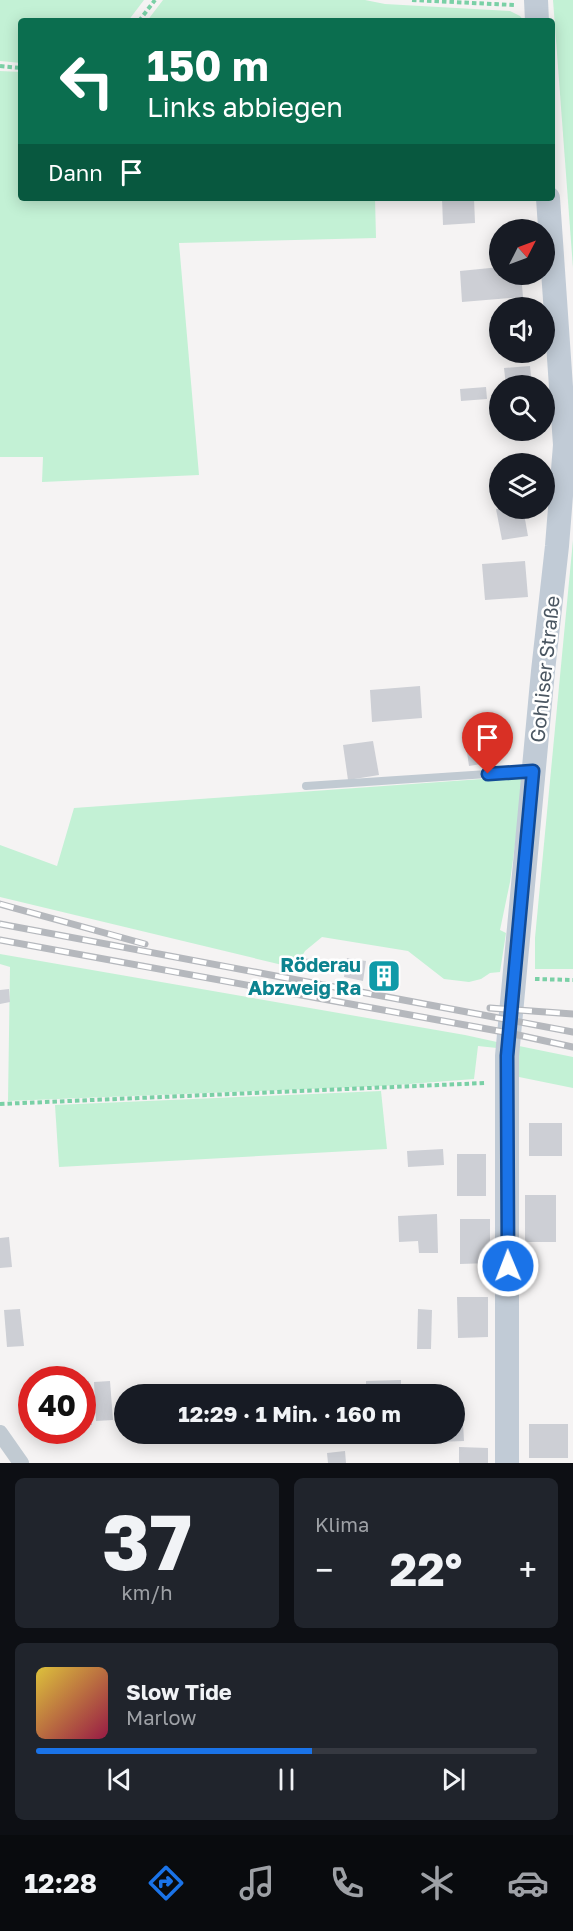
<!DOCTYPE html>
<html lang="de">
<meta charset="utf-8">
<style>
body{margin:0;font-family:"Golos Text",sans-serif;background:#20242c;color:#f1f3f6;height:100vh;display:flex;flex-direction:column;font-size:22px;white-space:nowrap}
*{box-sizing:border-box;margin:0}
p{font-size:20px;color:#9ea1a6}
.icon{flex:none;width:33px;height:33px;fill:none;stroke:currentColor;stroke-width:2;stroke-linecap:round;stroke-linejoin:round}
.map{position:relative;height:1463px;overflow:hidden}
.drawer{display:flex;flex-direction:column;gap:15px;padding:15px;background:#0d0f14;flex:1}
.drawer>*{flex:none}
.top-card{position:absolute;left:18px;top:18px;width:537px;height:183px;border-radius:6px;box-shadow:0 3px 15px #0003;background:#0b6e4f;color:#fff;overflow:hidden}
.needle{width:39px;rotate:48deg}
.controls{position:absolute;left:489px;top:219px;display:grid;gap:12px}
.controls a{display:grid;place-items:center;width:66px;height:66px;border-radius:50%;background:#171b24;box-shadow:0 3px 15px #0003;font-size:30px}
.speed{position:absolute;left:18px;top:1366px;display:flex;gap:12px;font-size:30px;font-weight:700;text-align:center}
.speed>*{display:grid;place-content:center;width:78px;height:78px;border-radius:50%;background:#171b24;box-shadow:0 3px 15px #0003;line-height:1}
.speed .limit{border:9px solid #d22;background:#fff;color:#111}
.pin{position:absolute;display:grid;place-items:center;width:51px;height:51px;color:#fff;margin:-62px -26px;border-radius:50% 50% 50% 0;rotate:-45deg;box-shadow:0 0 6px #0007}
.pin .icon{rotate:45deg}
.me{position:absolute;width:66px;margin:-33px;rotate:359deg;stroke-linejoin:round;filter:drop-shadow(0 0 4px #0008)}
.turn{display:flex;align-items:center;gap:21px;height:126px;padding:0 30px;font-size:27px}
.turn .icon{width:78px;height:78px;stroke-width:2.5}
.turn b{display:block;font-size:42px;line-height:51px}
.then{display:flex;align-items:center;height:57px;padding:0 30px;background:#0003;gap:12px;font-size:22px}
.big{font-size:45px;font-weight:700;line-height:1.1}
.drawer .card{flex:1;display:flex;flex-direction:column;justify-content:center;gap:9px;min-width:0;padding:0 21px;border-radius:9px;background:#20242c}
.drawer .dial{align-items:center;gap:0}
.dial b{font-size:78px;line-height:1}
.song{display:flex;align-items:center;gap:18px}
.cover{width:72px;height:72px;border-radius:9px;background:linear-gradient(135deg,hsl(50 70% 55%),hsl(340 70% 35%))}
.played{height:6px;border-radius:3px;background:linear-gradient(90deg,#1a73e8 55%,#363941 55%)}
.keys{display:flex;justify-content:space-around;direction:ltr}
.heat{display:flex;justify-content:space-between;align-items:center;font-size:33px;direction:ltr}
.drawer .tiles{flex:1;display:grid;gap:15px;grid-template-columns:1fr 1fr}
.card:last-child{grid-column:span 2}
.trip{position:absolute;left:114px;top:1384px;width:351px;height:60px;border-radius:30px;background:#171b24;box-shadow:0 3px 15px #0003;font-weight:700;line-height:60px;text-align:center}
.menu{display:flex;height:96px;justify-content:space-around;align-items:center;background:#090b0e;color:#9ea1a6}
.menu .icon{width:42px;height:42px}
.menu .active{color:#1a73e8}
.menu b{font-size:27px;color:#f1f3f6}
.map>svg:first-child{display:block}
.green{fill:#c3f1d5}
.building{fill:#cdcfd5}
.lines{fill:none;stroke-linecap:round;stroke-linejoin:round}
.path{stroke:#7ad0a6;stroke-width:4;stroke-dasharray:4.5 3;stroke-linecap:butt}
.lane{stroke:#c1cad2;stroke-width:8}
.street{stroke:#c1cad2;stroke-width:16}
.secondary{stroke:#c1cbd6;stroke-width:24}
.rail-casing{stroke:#b5b8bd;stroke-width:7}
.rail{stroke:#fff;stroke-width:4.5;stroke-dasharray:14;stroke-linecap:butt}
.route-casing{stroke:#114b97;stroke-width:15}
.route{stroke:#1a73e8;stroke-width:10}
.labels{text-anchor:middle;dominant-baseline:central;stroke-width:5;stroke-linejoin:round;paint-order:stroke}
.street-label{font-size:20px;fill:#4a5661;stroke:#fff}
.culture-label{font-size:20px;font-weight:bold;fill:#0d838f;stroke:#fff;text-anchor:end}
</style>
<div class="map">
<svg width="573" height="1463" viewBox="0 0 573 1463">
<rect width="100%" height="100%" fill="#f5f3f3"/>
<g class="green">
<path d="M0,0H144L128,21H21V63L0,61Z"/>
<path d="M163,0H365L385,4L510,11L520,16L524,21H147Z"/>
<path d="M553,0H573V268Z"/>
<path d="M0,71L21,72V198H375L376,238L179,243L199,475L42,482L43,457H0Z"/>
<path d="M573,540V969H535V938Z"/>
<path d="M524,776L510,882L500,930L506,933L500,972L490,973L481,979L469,982L444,979L408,951L322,937L305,951L295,968L0,897V845L57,866L74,808Z"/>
<path d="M0,954L465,1035L497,1042V1048L478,1046L474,1079L383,1086L8,1101L10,967L0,964Z"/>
<path d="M519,1046L573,1057V1088L519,1077Z"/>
<path d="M381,1091L387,1149L59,1167L55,1105Z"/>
</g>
<g class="building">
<path d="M442,198H474L475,223L443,225Z"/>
<path d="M500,267V274H521L523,297L462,302L460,271Z"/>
<path d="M530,366L532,386H506L504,368Z"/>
<path d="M486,387L487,399L461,401L460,389Z"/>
<path d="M531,457L532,464H506L505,461Z"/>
<path d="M523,508L528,536L502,540L496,509Z"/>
<path d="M525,561L528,597L485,600L482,564Z"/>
<path d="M420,686L422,718L372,722L370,690Z"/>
<path d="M494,727L499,761L469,766L464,731Z"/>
<path d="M373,741L379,775L348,780L343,745Z"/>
<path d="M304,958L320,961L318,971L302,968Z"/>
<path d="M347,958L366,961L363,981L344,977Z"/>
<path d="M371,965L399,970L396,988L368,983Z"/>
<path d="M9,989L10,1002L0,1004V990Z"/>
<rect x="529" y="1123" width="33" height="33"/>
<path d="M443,1149L444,1165L408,1167L407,1151Z"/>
<rect x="457" y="1154" width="29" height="42"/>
<rect x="525" y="1195" width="31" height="47"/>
<path d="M437,1214L438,1253H419L418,1241L399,1242L398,1216Z"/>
<path d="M460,1219H490V1263L460,1264Z"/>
<path d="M9,1237L12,1267L0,1268V1238Z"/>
<path d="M457,1297H488V1337L458,1338Z"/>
<path d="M20,1309L24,1346L7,1347L4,1310Z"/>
<path d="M418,1309L432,1310L431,1349H417Z"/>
<path d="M401,1380V1395H366V1381Z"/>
<path d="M82,1381H89L92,1425H82Z"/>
<path d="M110,1381L113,1420L96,1421L94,1382Z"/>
<path d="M28,1392H32V1430H30Z"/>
<path d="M454,1423H463L464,1441L437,1442V1434H454Z"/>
<rect x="529" y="1424" width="39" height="34"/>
<path d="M459,1447L488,1448V1463H459Z"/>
<path d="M345,1451L346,1463H328L327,1453Z"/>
</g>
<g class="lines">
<g class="path">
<path d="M412,0L514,5"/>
<path d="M139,21L155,0"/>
<path d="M0,66L21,68"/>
<path d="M535,979L573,980"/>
<path d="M0,1104L485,1083"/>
</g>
<path class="lane" d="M306,786L533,771"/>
<path class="street" d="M0,1433L21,1463"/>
<g class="secondary">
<path d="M536,0L537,21"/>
<path d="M507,1463V1056L543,671L557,546L565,445L548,198"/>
</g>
<g class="rail-casing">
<g id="rail">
<path d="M0,904L145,944"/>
<path d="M0,924L573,1032"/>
<path d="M0,940L509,1033L573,1047"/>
<path d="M490,1008L573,1014"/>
</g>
</g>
<use href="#rail" class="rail"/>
</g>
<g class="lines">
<g class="route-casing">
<path id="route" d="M488,774L533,771L507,1056L508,1266"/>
</g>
<use href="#route" class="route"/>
</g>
<defs>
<g id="building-square" transform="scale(1.725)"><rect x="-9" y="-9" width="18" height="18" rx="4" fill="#0f9aa8" stroke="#fff"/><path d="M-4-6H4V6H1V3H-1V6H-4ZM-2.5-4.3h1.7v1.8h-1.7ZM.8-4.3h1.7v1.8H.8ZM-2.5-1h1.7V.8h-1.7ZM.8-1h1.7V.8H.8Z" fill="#fff"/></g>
</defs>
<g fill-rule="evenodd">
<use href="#building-square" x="384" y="976"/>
</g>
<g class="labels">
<g class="street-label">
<text transform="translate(544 669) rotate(-84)">Gohliser Straße</text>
</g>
<g class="culture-label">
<text x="361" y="964">Röderau<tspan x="361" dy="23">Abzweig Ra</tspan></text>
</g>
</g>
</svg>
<div class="controls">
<a><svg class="needle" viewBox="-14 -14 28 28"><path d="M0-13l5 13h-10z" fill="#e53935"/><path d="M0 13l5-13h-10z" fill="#9ea1a6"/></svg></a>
<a><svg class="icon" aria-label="sound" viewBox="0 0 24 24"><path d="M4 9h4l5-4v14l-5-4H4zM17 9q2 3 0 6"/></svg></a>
<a><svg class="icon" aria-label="search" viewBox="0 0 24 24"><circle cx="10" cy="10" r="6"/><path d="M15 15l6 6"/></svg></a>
<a><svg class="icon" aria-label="layers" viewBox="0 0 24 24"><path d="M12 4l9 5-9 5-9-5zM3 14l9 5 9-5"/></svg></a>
</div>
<div class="speed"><div class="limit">40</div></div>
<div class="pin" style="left:488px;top:774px;background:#d93025"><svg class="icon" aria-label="arrive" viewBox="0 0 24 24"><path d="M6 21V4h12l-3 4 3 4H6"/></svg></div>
<svg class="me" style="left:508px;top:1266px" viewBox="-20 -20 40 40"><circle r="17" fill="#1a73e8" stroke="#fff" stroke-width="3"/><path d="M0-11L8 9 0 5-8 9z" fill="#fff"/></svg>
<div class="trip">12:29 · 1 Min. · 160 m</div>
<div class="top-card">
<div class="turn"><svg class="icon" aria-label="left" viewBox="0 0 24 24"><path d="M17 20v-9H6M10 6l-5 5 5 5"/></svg><div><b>150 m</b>Links abbiegen</div></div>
<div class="then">Dann<svg class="icon" aria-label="arrive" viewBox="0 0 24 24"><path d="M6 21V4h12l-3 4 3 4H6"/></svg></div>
</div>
</div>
<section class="drawer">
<div class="tiles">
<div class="card dial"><b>37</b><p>km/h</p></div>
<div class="card"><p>Klima</p>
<div class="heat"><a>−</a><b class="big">22°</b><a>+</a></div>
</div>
<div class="card">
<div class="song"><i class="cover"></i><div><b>Slow Tide</b><p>Marlow</p></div></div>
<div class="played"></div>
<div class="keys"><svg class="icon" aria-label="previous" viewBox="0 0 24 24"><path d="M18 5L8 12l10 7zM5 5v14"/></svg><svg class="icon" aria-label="pause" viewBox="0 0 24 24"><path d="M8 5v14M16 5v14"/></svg><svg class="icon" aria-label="next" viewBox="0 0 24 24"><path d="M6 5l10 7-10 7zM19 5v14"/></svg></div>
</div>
</div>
</section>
<nav class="menu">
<b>12:28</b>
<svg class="icon active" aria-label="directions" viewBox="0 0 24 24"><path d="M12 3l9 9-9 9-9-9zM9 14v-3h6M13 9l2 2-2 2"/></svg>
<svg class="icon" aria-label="music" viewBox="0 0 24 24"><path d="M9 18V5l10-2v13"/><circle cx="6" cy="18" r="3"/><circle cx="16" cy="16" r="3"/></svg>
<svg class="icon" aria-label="phone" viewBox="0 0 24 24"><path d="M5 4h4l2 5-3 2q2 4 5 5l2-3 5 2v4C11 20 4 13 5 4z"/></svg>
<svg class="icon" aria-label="climate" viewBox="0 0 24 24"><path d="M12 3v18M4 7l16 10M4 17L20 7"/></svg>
<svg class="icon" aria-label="car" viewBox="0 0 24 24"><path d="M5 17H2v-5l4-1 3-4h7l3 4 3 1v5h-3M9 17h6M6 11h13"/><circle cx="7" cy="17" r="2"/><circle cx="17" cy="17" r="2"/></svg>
</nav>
